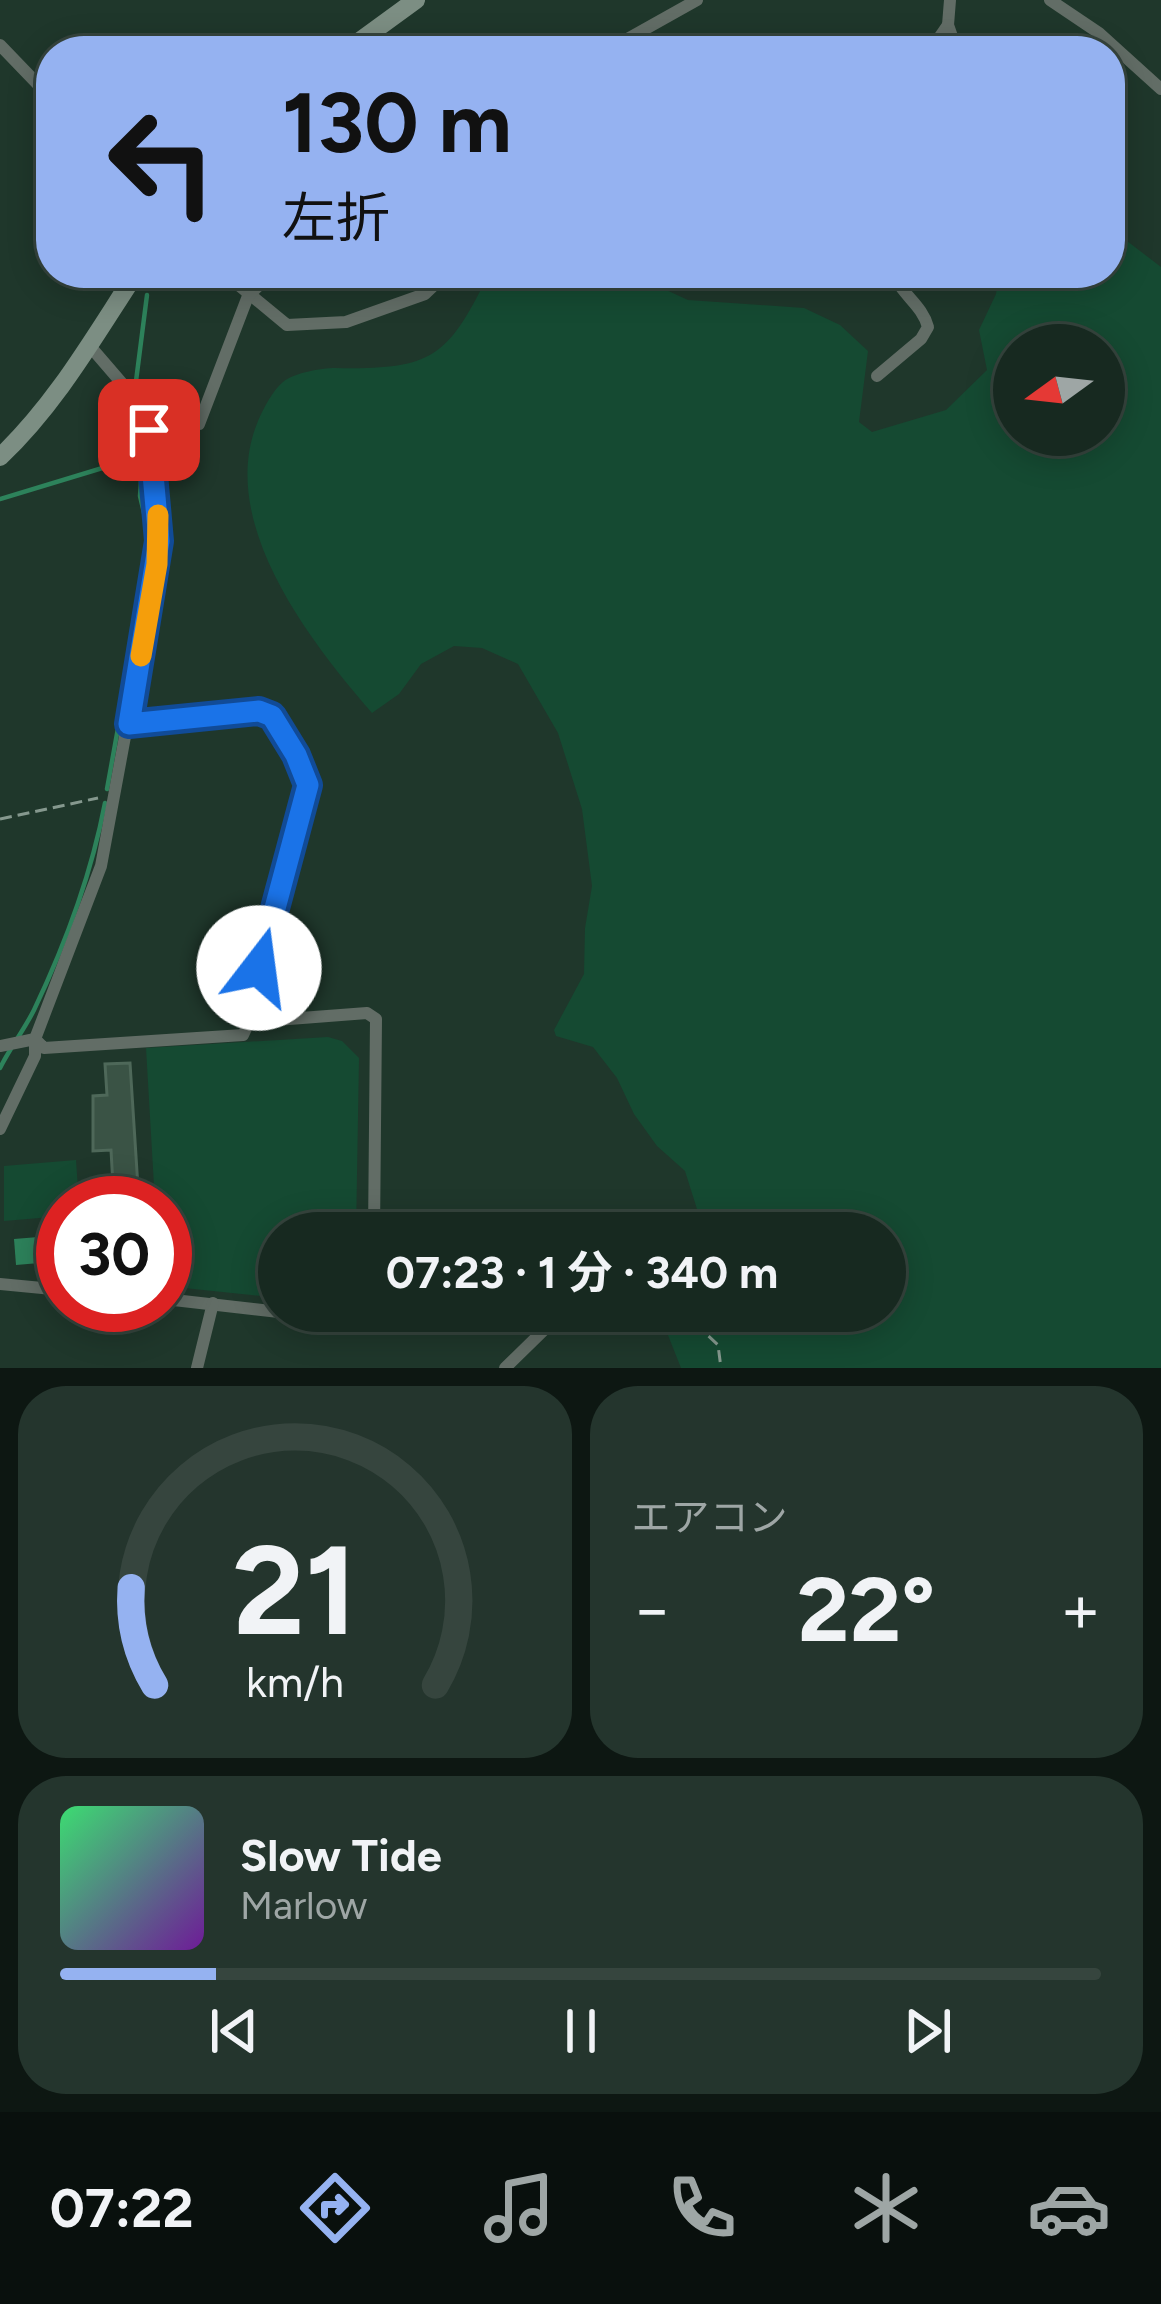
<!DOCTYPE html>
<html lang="ja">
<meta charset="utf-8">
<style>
body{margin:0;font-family:Figtree,"Noto Sans JP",sans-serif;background:#24352d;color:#f1f3f6;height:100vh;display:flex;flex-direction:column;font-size:45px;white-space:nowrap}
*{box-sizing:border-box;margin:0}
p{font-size:39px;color:#9ea6a5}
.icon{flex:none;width:66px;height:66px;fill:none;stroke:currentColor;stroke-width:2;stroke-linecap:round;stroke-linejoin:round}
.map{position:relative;height:1368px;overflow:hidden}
.panel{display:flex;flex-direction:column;gap:18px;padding:18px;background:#0d1712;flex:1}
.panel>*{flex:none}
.banner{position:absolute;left:36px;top:36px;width:1089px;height:252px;border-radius:48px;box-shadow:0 6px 30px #0003,0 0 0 3px #36453e;background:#95b2f1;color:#111;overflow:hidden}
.needle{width:78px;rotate:255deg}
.fabs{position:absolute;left:993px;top:324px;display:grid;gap:24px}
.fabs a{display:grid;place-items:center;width:132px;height:132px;border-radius:50%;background:#172920;box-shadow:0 6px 30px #0003,0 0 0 3px #36453e;font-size:60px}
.speed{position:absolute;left:36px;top:1176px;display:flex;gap:24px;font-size:60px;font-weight:700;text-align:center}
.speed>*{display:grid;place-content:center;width:156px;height:156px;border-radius:50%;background:#172920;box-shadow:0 6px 30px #0003,0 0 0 3px #36453e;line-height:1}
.speed .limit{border:18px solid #d22;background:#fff;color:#111}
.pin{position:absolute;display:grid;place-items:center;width:102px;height:102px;color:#fff;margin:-51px;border-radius:24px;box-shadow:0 6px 18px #0006}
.me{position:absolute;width:132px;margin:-66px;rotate:15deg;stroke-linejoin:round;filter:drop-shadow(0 0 9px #0008)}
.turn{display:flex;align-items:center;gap:42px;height:252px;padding:0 48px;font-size:54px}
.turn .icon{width:156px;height:156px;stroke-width:2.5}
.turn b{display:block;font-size:84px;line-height:102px}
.big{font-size:90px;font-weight:700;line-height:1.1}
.panel .card{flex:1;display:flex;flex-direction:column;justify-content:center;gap:18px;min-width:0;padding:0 42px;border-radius:48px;background:#24352d}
.panel .dial{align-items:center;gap:0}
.dial svg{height:312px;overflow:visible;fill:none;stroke:#36453e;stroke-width:7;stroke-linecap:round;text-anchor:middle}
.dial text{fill:#f1f3f6;stroke:none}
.song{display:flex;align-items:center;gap:36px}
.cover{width:144px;height:144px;border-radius:18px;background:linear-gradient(135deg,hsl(140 70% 55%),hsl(280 70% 35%))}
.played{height:12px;border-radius:6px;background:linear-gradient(90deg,#95b2f1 15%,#36453e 15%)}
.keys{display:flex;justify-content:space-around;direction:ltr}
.heat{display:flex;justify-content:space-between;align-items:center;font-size:66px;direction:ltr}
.panel .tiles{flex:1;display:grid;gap:18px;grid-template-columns:1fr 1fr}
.card:last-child{grid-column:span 2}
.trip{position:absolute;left:258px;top:1212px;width:648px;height:120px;border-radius:60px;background:#172920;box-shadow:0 6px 30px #0003,0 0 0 3px #36453e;font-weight:700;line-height:120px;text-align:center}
.tab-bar{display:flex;height:192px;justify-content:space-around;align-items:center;background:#09100d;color:#9ea6a5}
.tab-bar .icon{width:84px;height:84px}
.tab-bar .current{color:#95b2f1}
.tab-bar b{font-size:54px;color:#f1f3f6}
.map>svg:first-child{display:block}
.green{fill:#154a32;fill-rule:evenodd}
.water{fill:#2d825b}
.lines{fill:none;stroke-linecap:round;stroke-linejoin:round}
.stream{stroke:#2d825b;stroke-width:4.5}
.building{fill:#3a5345;stroke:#4e6859;stroke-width:3}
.path{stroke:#85988e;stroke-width:3;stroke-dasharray:12 6;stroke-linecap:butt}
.street{stroke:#626d66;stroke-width:12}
.secondary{stroke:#7c8e83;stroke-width:18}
.route-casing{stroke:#114b97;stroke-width:30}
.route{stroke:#1a73e8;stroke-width:21}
.slow{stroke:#f59e0b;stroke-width:21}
</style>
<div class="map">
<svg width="1161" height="1368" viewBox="0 0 1161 1368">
<rect width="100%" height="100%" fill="#1f372b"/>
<g class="green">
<path d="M1110,228L1161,267V1368H681L662,1320L665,1311H885V1233H696L697,1209L685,1171L657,1146L634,1114L617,1078L593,1047L556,1036L554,1030L584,974L585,928L592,886L582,809L558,733L518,664L482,648L454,646L421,664L399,694L372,713C309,640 216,521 258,421C263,409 273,390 283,382C294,373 321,368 335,368C432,370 448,358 489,273H629L688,300L804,308L840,325L868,351L859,422L872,432L946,410L987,370L979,330L996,294L999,273H1110ZM1104,345V435H1014V345Z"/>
<path d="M328,1037L342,1041L359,1058L356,1233H279V1298L165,1286V1203H155L146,1048Z"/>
<path d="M76,1160L79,1203H63V1216L4,1221V1166Z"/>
</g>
<path class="water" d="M63,1235V1261L16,1265L14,1239Z"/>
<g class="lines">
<g class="stream">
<path d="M135,389L147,295"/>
<path d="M0,499L142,456"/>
<path d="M107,789L143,590L149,534L140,496L143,450L136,408"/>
<path d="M0,1068C10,1048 24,1030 34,1010C66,943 91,876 105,803"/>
</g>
</g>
<path class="building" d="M130,1063L139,1203H114L111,1150L93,1151V1096L107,1095L105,1064Z"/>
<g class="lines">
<g class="path">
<path d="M0,819L98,798"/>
<path d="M607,1311L661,1333L703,1331L718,1345L721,1368"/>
</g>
<g class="street">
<path d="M950,0L948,25L957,51"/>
<path d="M1050,0L1099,33L1161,89"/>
<path d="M0,45L51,98"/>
<path d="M606,51L697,0"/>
<path d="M930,51L948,25"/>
<path d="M224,273L287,325L346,322L425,294L447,273"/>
<path d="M744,273L810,279L819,273"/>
<path d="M877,376L921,339L928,327C922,304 900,294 894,273"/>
<path d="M149,430L199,424L248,296L272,273"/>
<path d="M249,1022L367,1013L376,1019L374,1233"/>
<path d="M0,1046L35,1039L44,1048L243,1035L249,1022L247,1013L308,785L296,755L272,716L259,711L129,724"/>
<path d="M0,1129L35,1056V1039L101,866L157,564L158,517L145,410L89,345"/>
<path d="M0,1284L63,1290"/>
<path d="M165,1299L367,1322L369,1311"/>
<path d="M197,1368L213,1303"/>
<path d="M505,1368L547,1327L573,1311"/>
</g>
<g class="secondary">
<path d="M346,51L416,0"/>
<path d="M0,457C56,404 94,337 136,273"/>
</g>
</g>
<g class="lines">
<g class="route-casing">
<path id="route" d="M149,430L159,541L129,724L259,711L272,716L296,755L308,785L259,968"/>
</g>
<use href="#route" class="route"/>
<path class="slow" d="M141,656L157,564L158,515"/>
</g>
</svg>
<div class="fabs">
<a><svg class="needle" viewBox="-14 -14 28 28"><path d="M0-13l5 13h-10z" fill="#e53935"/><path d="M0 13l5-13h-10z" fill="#9ea6a5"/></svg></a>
</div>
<div class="speed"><div class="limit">30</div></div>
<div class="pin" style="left:149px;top:430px;background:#d93025"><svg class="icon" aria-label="arrive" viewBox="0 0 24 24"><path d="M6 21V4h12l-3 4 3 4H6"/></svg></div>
<svg class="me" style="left:259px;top:968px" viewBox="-20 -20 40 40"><circle r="19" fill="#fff"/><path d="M0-13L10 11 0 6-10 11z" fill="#1a73e8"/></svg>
<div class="trip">07:23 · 1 分 · 340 m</div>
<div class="banner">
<div class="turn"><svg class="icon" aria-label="left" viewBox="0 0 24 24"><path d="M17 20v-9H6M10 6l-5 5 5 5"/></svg><div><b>130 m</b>左折</div></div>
</div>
</div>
<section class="panel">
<div class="tiles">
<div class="card dial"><svg viewBox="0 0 100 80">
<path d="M14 69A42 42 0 1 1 86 69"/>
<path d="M14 69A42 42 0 0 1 8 44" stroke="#95b2f1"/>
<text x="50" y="56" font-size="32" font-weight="700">21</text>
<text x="50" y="72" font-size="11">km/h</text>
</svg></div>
<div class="card"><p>エアコン</p>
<div class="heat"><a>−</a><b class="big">22°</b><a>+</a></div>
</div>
<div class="card">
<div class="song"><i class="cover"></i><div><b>Slow Tide</b><p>Marlow</p></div></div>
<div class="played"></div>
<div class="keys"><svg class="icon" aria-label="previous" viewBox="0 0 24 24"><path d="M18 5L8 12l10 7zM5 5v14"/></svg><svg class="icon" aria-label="pause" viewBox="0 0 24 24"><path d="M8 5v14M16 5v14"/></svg><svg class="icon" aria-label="next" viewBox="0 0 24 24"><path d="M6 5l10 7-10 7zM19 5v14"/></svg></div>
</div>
</div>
</section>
<nav class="tab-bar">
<b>07:22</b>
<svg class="icon current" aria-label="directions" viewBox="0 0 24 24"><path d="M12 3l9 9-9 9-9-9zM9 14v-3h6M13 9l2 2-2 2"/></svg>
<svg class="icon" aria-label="music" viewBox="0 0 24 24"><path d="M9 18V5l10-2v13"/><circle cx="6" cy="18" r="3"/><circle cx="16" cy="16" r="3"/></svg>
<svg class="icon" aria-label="phone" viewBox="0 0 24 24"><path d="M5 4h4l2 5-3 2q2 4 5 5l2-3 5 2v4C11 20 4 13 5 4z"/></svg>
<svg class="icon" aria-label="climate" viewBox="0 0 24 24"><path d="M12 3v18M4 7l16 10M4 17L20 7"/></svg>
<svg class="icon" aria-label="car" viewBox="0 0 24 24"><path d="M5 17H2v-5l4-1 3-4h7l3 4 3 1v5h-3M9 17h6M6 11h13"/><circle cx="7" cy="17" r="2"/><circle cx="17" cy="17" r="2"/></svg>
</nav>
